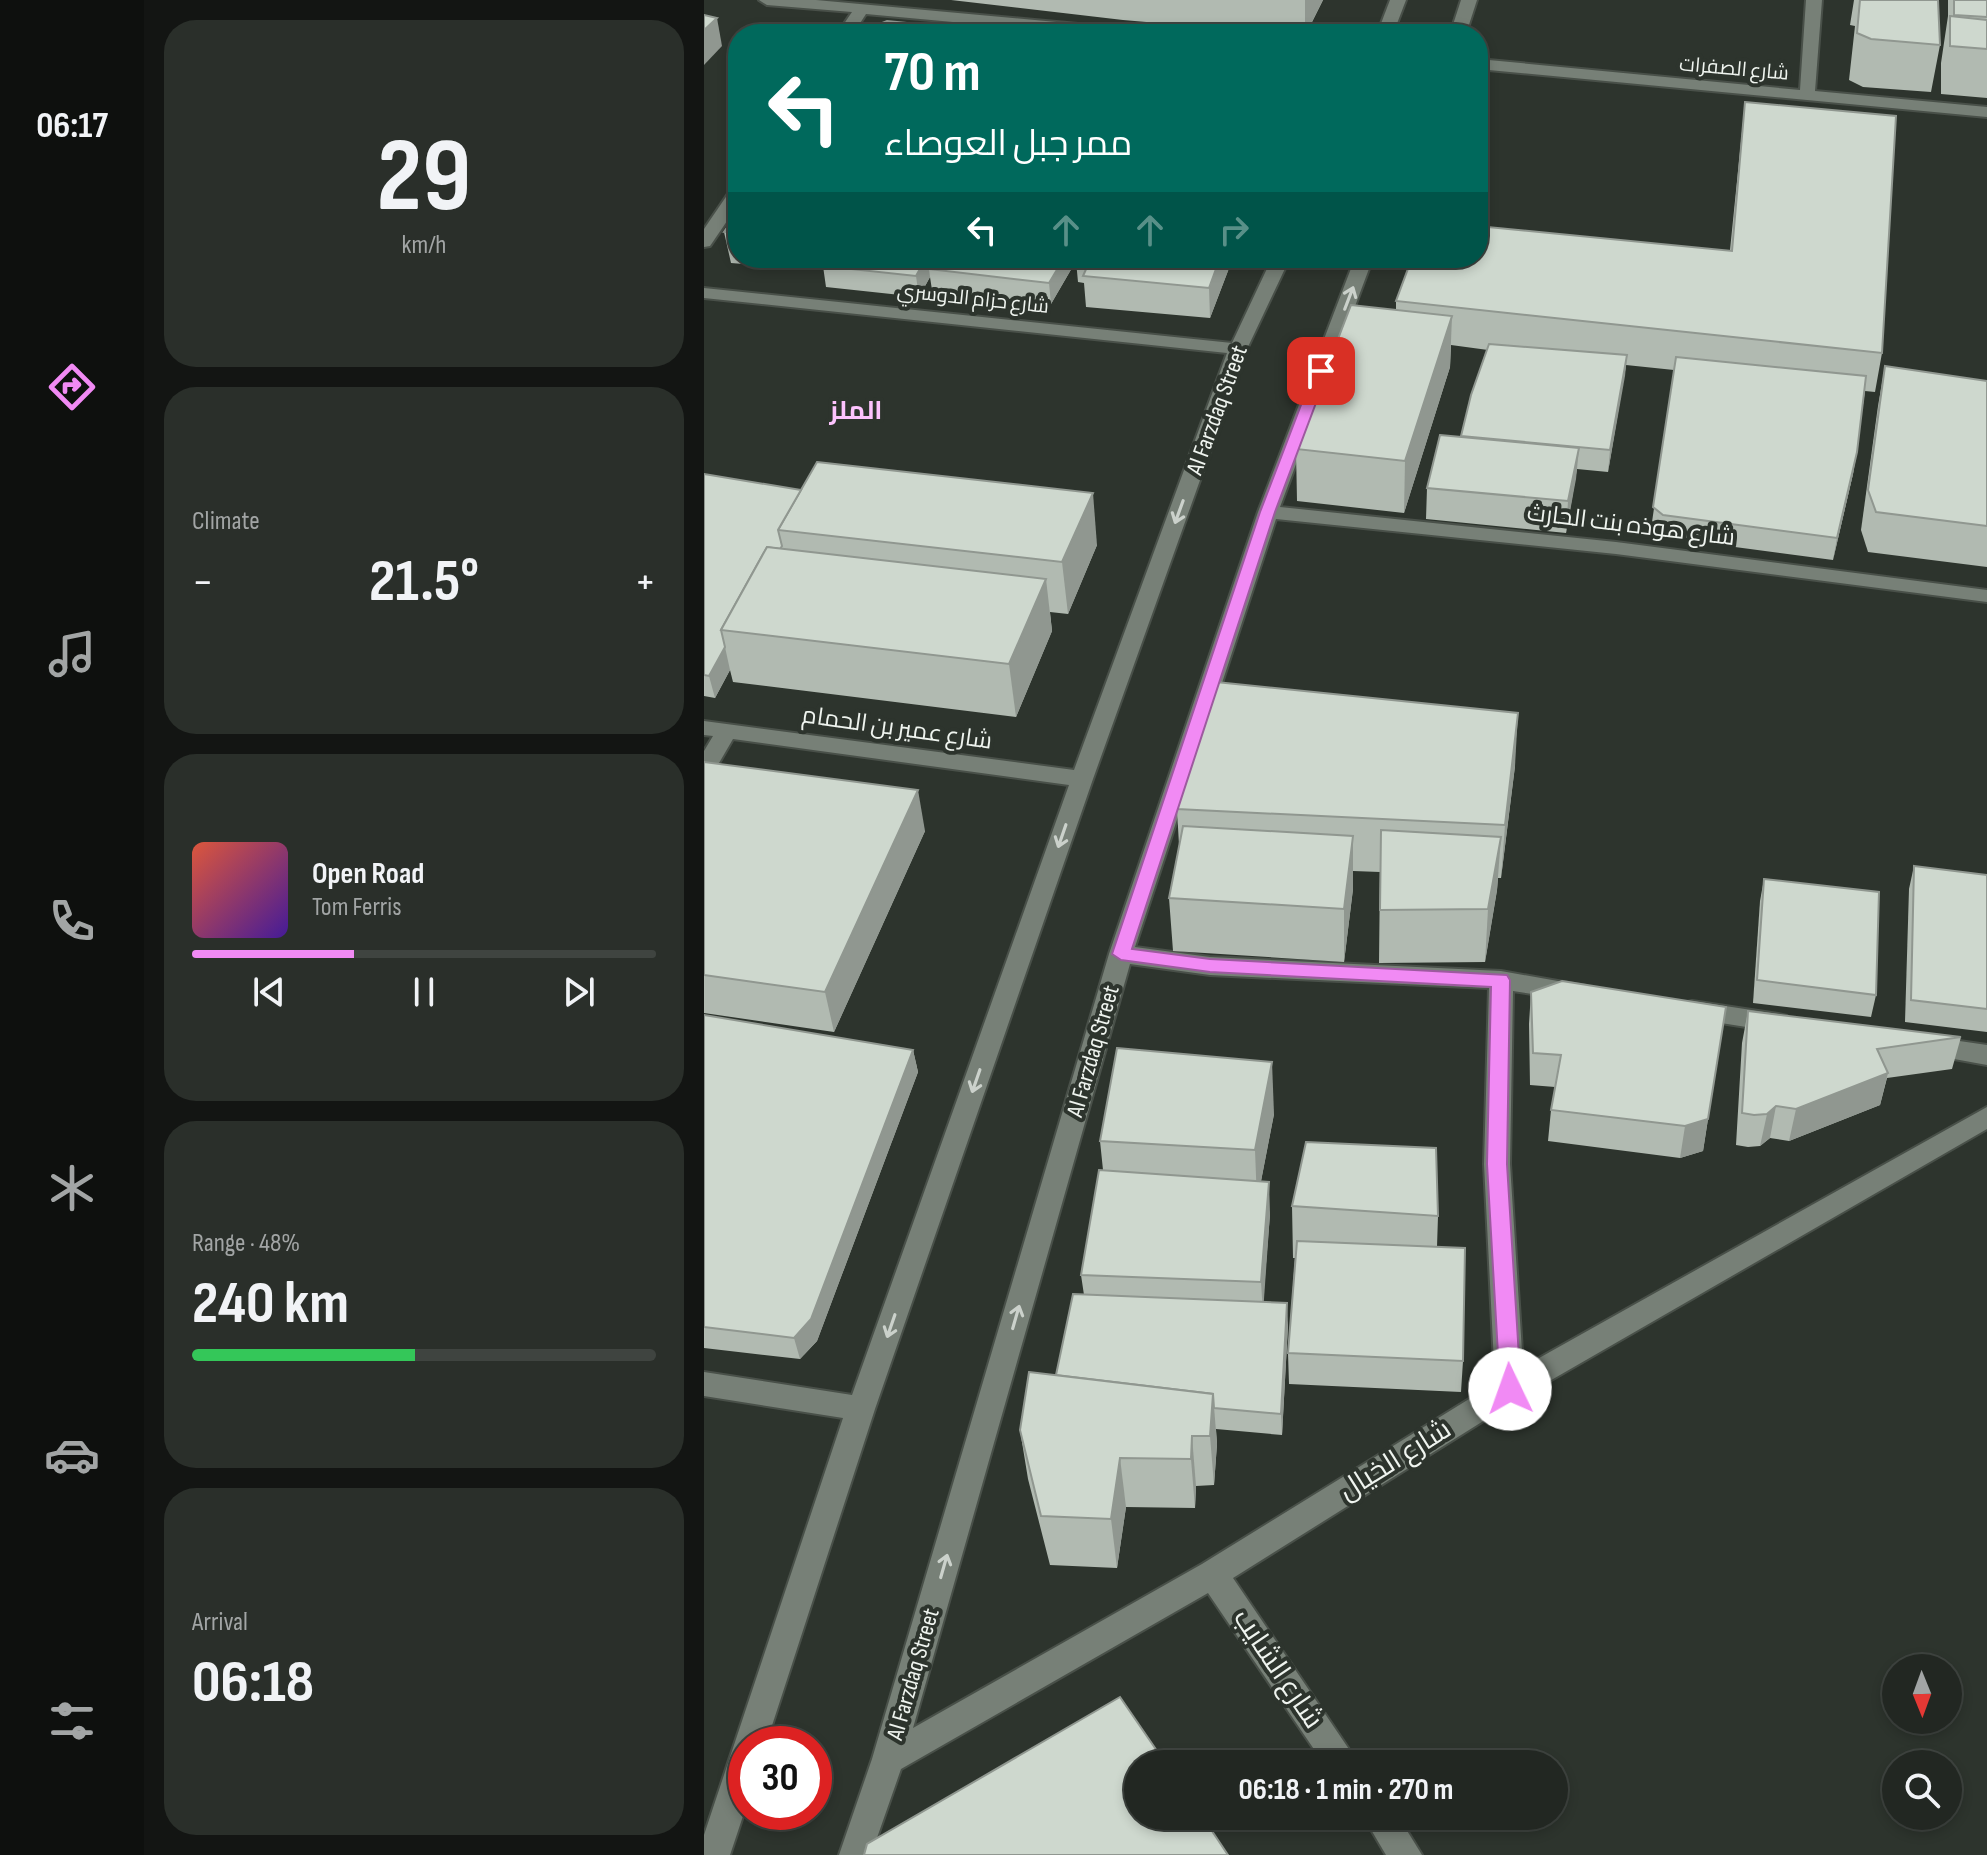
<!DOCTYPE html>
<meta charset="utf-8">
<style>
body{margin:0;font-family:"Sofia Sans Condensed",Cairo,sans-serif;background:#2a2f2a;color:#f1f3f6;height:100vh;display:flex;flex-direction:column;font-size:30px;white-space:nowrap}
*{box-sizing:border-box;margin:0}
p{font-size:26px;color:#a2a5a5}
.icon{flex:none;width:44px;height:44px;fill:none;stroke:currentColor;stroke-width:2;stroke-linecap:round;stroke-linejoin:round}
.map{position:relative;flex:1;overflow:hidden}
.details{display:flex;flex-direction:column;gap:20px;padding:20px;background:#131513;width:560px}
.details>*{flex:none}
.banner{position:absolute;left:24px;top:24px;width:760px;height:244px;border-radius:32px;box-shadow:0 4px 12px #0003,0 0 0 2px #3f4440;background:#00695c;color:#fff;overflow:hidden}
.needle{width:52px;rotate:179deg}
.tools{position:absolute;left:1178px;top:1654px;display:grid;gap:16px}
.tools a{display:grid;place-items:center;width:80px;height:80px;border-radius:50%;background:#222722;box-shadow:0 4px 12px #0003,0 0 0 2px #3f4440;font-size:40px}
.speed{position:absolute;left:24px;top:1726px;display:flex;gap:16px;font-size:40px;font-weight:700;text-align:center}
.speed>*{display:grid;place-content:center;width:104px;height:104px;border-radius:50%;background:#222722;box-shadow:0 4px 12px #0003,0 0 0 2px #3f4440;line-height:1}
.speed .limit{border:12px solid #d22;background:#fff;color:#111}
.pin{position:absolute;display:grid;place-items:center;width:68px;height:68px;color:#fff;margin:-34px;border-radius:16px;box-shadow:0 4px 12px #0006}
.me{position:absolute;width:88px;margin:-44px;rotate:357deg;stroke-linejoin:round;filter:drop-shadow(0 0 6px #0008)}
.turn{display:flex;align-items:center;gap:28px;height:168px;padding:0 24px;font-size:36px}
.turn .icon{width:104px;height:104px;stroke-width:2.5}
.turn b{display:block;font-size:56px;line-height:68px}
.lanes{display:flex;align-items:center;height:76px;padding:0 24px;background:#0003;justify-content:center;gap:40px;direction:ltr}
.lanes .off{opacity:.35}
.big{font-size:60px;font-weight:700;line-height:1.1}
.details .tile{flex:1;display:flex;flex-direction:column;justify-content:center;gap:12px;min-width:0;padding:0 28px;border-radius:32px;background:#2a2f2a}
.details .dial{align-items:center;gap:0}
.dial b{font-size:104px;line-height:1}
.song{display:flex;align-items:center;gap:24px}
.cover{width:96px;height:96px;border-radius:12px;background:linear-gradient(135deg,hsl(10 70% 55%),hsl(260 70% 35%))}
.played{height:8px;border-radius:4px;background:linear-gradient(90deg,#f18af4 35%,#3f4440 35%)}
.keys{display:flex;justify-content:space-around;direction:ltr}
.heat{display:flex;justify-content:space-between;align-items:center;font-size:44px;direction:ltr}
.charge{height:12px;border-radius:6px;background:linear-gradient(90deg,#34c759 48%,#3f4440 0)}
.trip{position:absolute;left:420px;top:1750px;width:444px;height:80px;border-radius:40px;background:#222722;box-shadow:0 4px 12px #0003,0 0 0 2px #3f4440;font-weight:700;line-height:80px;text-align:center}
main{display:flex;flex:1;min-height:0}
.dock{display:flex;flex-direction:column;width:144px;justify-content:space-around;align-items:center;background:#0e100e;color:#a2a5a5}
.dock .icon{width:56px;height:56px}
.dock .on{color:#f18af4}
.dock b{font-size:36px;color:#f1f3f6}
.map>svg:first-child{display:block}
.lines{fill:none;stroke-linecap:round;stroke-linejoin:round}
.minor-casing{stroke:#495049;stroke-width:4}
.minor{fill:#778077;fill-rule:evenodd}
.wall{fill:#b1bab1}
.shaded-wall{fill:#909790}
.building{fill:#ced8ce;stroke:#909790;stroke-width:2}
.oneway{stroke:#cbd1cb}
.route{fill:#f18af4;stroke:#9d5a9f;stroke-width:2}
.labels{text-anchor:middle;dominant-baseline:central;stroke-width:8;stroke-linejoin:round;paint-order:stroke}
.far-street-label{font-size:20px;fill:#eff4ef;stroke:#2d342d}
.street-label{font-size:24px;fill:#eff4ef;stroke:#2d342d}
.far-district-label{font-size:26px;font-weight:bold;fill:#fdc3fe;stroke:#2d342d}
.near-street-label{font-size:28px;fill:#eff4ef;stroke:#2d342d}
</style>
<main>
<nav class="dock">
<b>06:17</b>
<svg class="icon on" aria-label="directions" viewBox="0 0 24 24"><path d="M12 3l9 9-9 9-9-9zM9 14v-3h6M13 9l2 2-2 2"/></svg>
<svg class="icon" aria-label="music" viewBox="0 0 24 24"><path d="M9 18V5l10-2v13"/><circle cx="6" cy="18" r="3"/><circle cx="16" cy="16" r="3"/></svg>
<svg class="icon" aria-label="phone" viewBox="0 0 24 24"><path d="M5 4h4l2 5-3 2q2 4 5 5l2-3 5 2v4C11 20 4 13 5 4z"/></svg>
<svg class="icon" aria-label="climate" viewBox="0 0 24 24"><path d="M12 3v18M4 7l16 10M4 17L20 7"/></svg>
<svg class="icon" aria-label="car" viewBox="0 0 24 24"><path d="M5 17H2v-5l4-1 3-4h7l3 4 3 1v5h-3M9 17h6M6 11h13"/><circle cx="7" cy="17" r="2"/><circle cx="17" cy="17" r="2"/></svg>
<svg class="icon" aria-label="filters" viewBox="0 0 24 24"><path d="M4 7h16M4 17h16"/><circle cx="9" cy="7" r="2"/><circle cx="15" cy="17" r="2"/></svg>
</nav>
<section class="details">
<div class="tile dial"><b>29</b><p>km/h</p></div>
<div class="tile"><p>Climate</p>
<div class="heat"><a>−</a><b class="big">21.5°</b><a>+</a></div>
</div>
<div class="tile">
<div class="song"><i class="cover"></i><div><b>Open Road</b><p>Tom Ferris</p></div></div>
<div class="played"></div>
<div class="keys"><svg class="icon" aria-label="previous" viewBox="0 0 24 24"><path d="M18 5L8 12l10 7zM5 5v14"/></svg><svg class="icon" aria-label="pause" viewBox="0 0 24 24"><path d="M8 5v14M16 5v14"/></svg><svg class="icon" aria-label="next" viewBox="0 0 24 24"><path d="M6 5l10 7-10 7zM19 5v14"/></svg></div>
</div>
<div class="tile"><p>Range · 48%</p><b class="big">240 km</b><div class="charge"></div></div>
<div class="tile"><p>Arrival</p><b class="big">06:18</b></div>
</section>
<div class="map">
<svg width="1283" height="1855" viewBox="0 0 1283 1855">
<rect width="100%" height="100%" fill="#2d342d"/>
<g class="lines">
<g class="minor-casing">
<g id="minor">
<path d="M55,0H112L428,29L436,34H379L162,14L149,34H133L148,12L63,5Z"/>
<path d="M686,0H702L689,34H673Z"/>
<path d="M757,0H773L762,34H746Z"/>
<path d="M1102,0H1118L1111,91L1283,107V117L774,69V59L1096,90Z"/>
<path d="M34,187V205L6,246L0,247V229L28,188Z"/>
<path d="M568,258H586L543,349L389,779L171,1409L62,1744H42V1807L26,1855H0V1835L139,1418L0,1396V1372L148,1395L365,785L29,739L8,775L0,778V751L9,736L0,735V721L370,770L523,353L0,298V288L528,343Z"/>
<path d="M651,258H669L576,507L912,542L1283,590V602L912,554L572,519L431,947L506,957L797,971L882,986L885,992L882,998L873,1001L809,991L806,1164L819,1367L1283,1107V1129L816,1398L529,1578L655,1764H620L504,1593L197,1769L167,1855H135L168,1759L405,954L554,512ZM426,964L506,975L785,988L780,1164L791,1383L498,1564L209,1728Z"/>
<path d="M988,1001L1074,1014L1083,1016L1086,1023L1083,1030L1074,1032L979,1017L976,1010L979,1003Z"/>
<path d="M1221,1036L1283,1045V1065L1212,1052L1208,1045L1212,1038Z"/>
<path d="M659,1816H694L718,1855H682Z"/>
</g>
</g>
<use href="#minor" class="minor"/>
</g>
<g class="wall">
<path d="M247,0H619L602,34H584L419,20Z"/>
<path d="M1150,0H1234L1236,45L1227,92L1159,87L1145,80L1151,26L1146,25Z"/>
<path d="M1244,0H1283V98L1237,94V63L1244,16Z"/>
<path d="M1041,102L1178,353L1171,392L1161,391L1149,474L1129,560L956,537L947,529L970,370L922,365L904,472L873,469L862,533L722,519L723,488L757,437L784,350L747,345L746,367L700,513L593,501L592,449L692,310V301L1026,250Z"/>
<path d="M34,212V258H121L114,270L27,263L20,232Z"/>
<path d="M124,258H527V263L506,318L382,307L380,283L374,282L372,261L347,304L228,290L226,277L215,297L122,287L119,266Z"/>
<path d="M1181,366L1283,381V567L1164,552L1157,530L1174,406Z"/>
<path d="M0,474L393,545L364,614L346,612L348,631L312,717L29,682L26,670L11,698L0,696Z"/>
<path d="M0,762L221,831L130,1032L0,1013Z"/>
<path d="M811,766L797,878H794L793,890L781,962L675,963L676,872L649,871V889L640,962L469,951L465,898L475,845L473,809Z"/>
<path d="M1210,866L1283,875V1032L1201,1022L1205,889Z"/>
<path d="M1060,879L1172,995L1167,1017L1049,1003L1056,901Z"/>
<path d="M827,992L1004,1119L999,1151L976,1158L844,1141L847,1110L851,1087L826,1085L825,1024Z"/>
<path d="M1044,1011L1257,1037L1248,1069L1183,1078L1176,1105L1085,1141L1066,1138L1056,1146L1044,1147L1032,1145L1038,1043Z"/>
<path d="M0,1015L209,1050L214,1072L113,1341L96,1359L0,1348Z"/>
<path d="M570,1114L557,1181L566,1214L559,1302L584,1325L578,1435L512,1429L513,1444L510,1485L492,1486L491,1508L422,1507L413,1568L346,1565L324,1479L316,1430L352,1375L380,1295L377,1275L399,1170L396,1141Z"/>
<path d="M588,1206L734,1216L733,1247L759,1361L757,1392L585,1384L584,1353L591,1258H589Z"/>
</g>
<g class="shaded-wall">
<path d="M601,0H619L602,34H601Z"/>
<path d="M13,18L18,46L0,65V30Z"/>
<path d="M112,258H121L114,270Z"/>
<path d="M222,258H237L225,269L226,277L215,297L212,276Z"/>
<path d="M360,258H372V261L347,304L345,283Z"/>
<path d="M516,258H527V263L506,318L505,288Z"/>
<path d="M748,316L746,367L700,513L701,461Z"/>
<path d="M923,355L921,376L904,472L906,450Z"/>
<path d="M875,448L872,479L862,533L864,501Z"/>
<path d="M1153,452L1149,474L1129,560L1133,538Z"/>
<path d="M389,493L393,545L364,614L358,562Z"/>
<path d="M342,579L348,631L312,717L305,664Z"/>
<path d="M21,647L26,670L11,698L5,676Z"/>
<path d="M814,713L811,766L797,878L801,825Z"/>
<path d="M214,790L221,831L130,1032L121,992Z"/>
<path d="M649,836V889L640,962V909Z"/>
<path d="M797,837L793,890L781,962L784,909Z"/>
<path d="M209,1050L214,1072L113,1341L96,1359L90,1338Z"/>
<path d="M568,1062L570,1114L553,1202L551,1150Z"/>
<path d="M1184,1073L1176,1105L1085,1141L1092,1109Z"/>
<path d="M1072,1106L1066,1138L1056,1146L1063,1114Z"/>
<path d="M1004,1119L999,1151L976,1158L981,1126Z"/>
<path d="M565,1182L566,1214L559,1313L557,1282Z"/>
<path d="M583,1303L584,1325L578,1435L577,1414Z"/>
<path d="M509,1394L513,1444L510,1485L506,1436Z"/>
<path d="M488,1436L492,1486L491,1508L487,1459Z"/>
<path d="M416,1458L422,1507L413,1568L407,1519Z"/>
</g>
<g class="building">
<path d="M1156,0H1234L1236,45L1167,39L1153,33Z"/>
<path d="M1250,0H1283V17L1250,15Z"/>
<path d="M0,15L13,18L0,30Z"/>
<path d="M1246,16L1283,20V49L1246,46Z"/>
<path d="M183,21L312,34H156L158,31Z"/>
<path d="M1041,102L1192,116L1178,353L692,301L708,258H774V226L1028,251Z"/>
<path d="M34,212V233L20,232Z"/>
<path d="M124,258H222L212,276L119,266Z"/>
<path d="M233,258H360L345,283L225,269Z"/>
<path d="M387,258H516L505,288L379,276Z"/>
<path d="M647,305L748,316L701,461L592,449Z"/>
<path d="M785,344L923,355L906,450L757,436L767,395Z"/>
<path d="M972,357L1162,376L1153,452L1133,538L959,515L949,507Z"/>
<path d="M1181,366L1283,381V526L1172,512L1164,490Z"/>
<path d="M736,435L875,448L864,501L723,488Z"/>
<path d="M113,462L389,493L358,562L74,530Z"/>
<path d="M0,474L97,490L74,530L78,546L76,549L63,547L17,630L21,647L5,676L0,675Z"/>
<path d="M63,547L342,579L305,664L17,630Z"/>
<path d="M512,682L814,713L801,825L473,809L484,736Z"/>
<path d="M0,762L214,790L121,992L0,975Z"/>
<path d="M479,826L649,836L640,909L465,898Z"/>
<path d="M677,830L797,837L784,909L676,910Z"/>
<path d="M1210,866L1283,875V1009L1207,1000Z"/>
<path d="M1060,879L1175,892L1172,995L1053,980Z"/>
<path d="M858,981L1022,1007L1004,1119L981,1126L847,1110L857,1055L829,1053L827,992Z"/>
<path d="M1044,1011L1257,1037L1173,1049L1184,1073L1092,1109L1072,1106L1063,1114L1050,1115L1038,1113Z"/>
<path d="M0,1015L209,1050L107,1319L90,1338L0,1327Z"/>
<path d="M413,1048L568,1062L551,1150L396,1141Z"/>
<path d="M602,1142L732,1148L734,1216L588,1206Z"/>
<path d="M395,1170L565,1182L557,1282L377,1275Z"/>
<path d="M593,1241L761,1248L759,1361L584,1353Z"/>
<path d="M369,1294L583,1303L577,1414L510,1408L509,1394L352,1375Z"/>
<path d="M325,1372L509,1394L506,1436H488L487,1459L416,1458L407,1519L337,1516L316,1430Z"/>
<path d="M416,1697L462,1764H434V1816H498L524,1855H160L163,1844Z"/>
</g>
<defs><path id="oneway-shaft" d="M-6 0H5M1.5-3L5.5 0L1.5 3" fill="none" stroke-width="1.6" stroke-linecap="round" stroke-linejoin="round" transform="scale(2)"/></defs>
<g class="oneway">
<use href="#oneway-shaft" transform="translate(645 298) rotate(-69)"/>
<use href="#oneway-shaft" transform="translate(475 512) rotate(110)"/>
<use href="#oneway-shaft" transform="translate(358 836) rotate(109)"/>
<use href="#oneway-shaft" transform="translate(272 1081) rotate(109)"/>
<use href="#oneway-shaft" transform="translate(312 1317) rotate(-74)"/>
<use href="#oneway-shaft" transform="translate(187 1326) rotate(109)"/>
<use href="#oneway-shaft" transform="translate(240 1566) rotate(-74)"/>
</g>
<path class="route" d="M617,367L624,371L571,512L428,949L506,959L803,975L806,980L803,1164L817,1389L814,1395L806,1398L799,1395L796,1389L783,1164L787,987L506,972L417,960L408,954L556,512L610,371Z"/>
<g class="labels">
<g class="far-street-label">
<text transform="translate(1030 69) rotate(5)">شارع الصفرات</text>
<text transform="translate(269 299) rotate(6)">شارع حزام الدوسري</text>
</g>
<g class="street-label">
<text transform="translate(513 410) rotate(-70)">Al Farzdaq Street</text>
<text transform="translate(927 525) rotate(7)">شارع هوذه بنت الحارث</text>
<text transform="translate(193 728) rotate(8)">شارع عمير بن الحمام</text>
<text transform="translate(389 1051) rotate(-74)">Al Farzdaq Street</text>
<text transform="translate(209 1674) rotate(-74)">Al Farzdaq Street</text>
</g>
<g class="far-district-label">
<text x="152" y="411">الملز</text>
</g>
<g class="near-street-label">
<text transform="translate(691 1460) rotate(-32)">شارع الخيال</text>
<text transform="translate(574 1669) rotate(56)">شارع الشايب</text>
</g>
</g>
</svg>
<div class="tools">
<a><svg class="needle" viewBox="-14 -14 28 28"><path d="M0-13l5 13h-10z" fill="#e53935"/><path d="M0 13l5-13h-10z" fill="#a2a5a5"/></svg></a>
<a><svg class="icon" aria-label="search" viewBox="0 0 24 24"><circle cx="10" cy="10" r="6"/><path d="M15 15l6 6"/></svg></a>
</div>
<div class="speed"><div class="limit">30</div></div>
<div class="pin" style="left:617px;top:371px;background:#d93025"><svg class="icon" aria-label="arrive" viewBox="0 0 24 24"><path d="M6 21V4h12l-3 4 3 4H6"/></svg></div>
<svg class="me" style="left:806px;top:1389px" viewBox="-20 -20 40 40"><circle r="19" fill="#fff"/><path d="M0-13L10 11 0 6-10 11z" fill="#f18af4"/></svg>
<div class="trip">06:18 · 1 min · 270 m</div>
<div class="banner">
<div class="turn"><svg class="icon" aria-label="left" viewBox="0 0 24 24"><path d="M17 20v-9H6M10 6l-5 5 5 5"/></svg><div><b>70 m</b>ممر جبل العوصاء</div></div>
<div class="lanes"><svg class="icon" aria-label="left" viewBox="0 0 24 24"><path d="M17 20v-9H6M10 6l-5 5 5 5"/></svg><svg class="icon off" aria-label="ahead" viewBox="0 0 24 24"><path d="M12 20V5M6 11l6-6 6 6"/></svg><svg class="icon off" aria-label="ahead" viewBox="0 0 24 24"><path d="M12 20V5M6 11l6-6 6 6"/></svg><svg class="icon off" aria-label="right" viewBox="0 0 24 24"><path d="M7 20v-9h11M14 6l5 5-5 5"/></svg></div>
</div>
</div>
</main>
